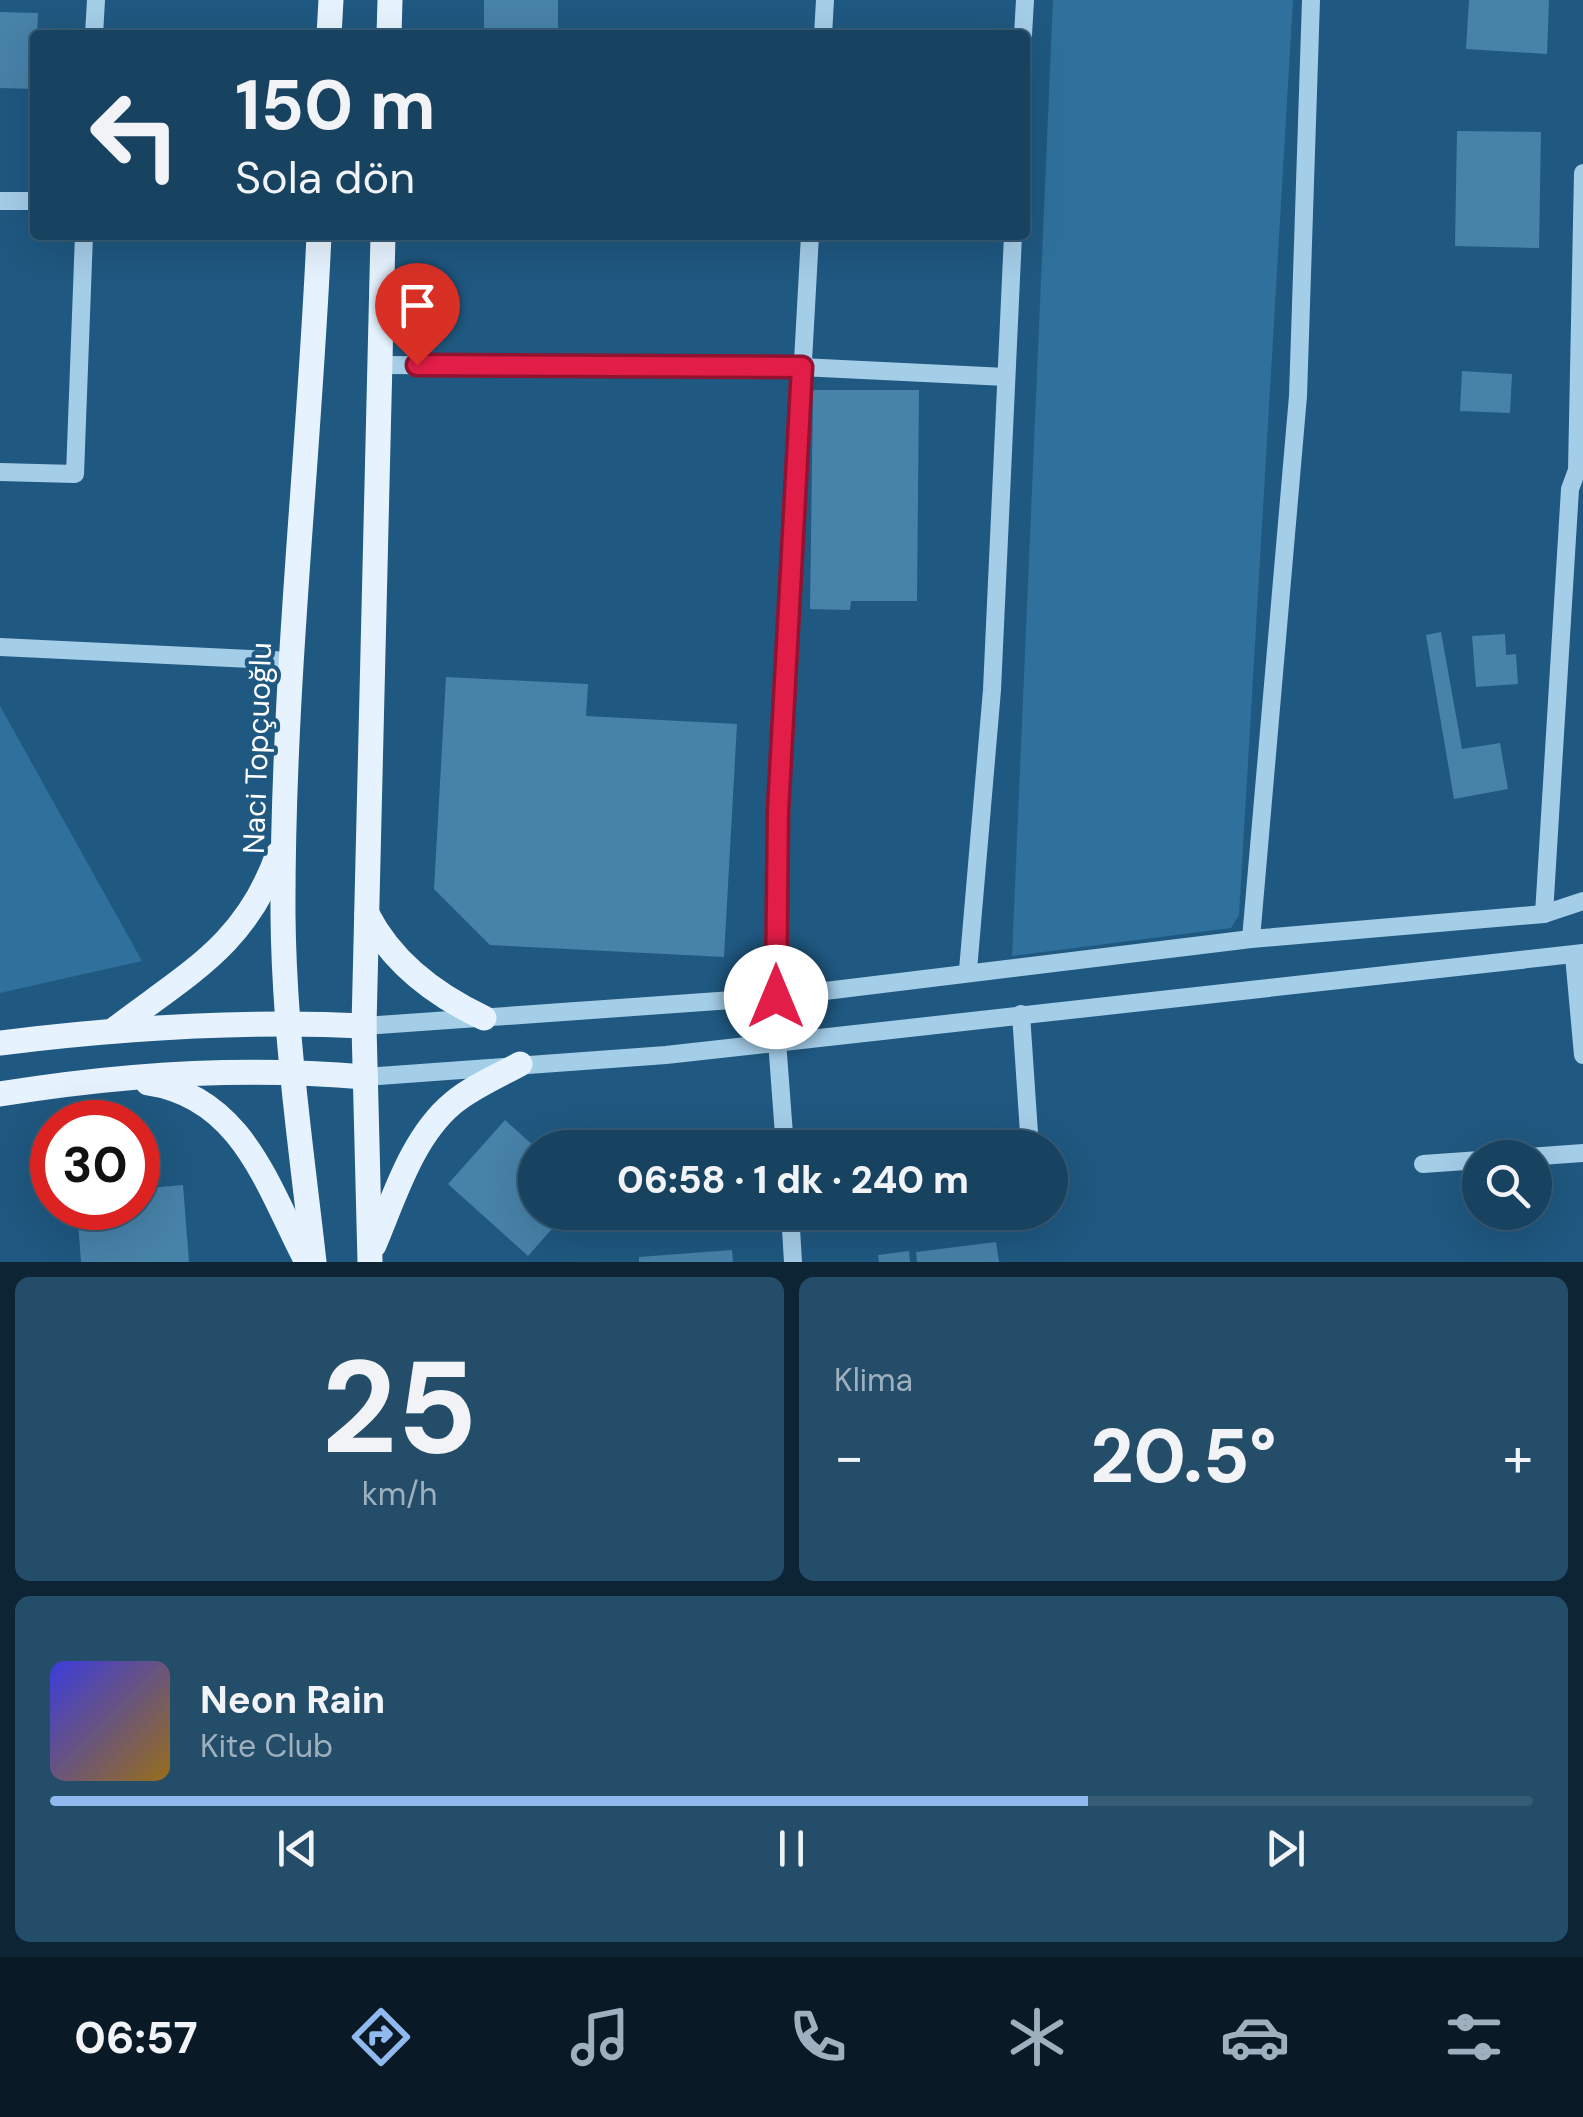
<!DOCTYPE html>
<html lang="tr">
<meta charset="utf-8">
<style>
body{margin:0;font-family:"DM Sans",sans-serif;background:#244d69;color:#f1f3f6;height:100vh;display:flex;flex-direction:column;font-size:38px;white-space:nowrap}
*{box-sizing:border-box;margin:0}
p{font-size:32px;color:#9eb0bd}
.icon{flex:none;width:55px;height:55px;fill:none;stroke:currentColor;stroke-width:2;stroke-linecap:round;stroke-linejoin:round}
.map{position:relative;height:1262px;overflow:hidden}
.panel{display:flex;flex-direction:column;gap:15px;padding:15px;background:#0d2435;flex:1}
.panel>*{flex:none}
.hud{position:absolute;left:30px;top:30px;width:1000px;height:210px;border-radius:10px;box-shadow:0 10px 40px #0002,0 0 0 2px #365b75;background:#174260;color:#f1f3f6;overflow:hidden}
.controls{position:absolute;left:1462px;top:1140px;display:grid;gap:20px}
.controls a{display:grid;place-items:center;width:90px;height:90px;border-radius:50%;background:#174260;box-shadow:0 10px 40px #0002,0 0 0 2px #365b75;font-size:50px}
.speed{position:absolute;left:30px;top:1100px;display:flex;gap:20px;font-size:50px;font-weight:700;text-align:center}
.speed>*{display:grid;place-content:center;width:130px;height:130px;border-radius:50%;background:#174260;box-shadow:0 10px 40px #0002,0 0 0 2px #365b75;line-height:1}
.speed .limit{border:15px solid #d22;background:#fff;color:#111}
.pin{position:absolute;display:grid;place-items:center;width:85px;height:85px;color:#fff;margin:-102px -42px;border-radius:50% 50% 50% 0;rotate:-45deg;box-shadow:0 0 10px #0007}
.pin .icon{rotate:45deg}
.me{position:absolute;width:110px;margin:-55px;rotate:0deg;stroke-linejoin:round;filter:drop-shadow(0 0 8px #0008)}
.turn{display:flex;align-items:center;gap:35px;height:210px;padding:0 40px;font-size:45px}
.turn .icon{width:130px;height:130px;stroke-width:2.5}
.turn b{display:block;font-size:70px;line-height:85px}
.big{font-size:75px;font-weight:800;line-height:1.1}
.panel .widget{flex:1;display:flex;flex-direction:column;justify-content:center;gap:15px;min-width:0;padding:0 35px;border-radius:15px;background:#244d69}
.panel .dial{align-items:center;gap:0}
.dial b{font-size:130px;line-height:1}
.song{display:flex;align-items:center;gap:30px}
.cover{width:120px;height:120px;border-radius:15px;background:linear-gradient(135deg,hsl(240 70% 55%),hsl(40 70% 35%))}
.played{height:10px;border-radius:5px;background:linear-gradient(90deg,#90b9f0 70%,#365b75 70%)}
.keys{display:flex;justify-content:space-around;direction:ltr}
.heat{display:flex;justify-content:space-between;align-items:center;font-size:55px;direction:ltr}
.panel .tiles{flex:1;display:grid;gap:15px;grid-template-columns:1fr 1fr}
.widget:last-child{grid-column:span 2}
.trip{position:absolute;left:518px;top:1130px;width:550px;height:100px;border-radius:50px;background:#174260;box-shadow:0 10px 40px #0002,0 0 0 2px #365b75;font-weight:800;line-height:100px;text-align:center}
.tabs{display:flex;height:160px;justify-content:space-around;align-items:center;background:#091a26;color:#9eb0bd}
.tabs .icon{width:70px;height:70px}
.tabs .selected{color:#90b9f0}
.tabs b{font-size:45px;color:#f1f3f6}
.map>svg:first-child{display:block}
.green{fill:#2f719c}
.building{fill:#4782a9}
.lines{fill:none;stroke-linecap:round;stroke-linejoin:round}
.minor{stroke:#a4cde8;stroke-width:18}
.major{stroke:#e6f3fe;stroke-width:25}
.route-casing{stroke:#92132f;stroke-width:25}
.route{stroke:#e11d48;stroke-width:18}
.labels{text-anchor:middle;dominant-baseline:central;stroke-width:8;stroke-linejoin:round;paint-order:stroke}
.street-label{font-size:30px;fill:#fff;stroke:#1f5880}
</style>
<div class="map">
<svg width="1583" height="1262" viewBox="0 0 1583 1262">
<rect width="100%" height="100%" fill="#1f5880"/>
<g class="green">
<path d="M1053,0H1293L1239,915L1231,928L1012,956Z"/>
<path d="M0,706L142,961L0,993Z"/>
</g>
<g class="building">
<rect x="484" y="0" width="74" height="35"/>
<path d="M1469,0H1549L1547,54L1466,49Z"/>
<path d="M0,12L38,13L35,89L0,88Z"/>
<path d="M1457,131L1541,132L1539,248L1455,246Z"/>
<path d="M1462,371L1512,374L1510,413L1460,411Z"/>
<path d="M813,390H919L917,601H851L850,610L810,609Z"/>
<path d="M1441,632L1462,749L1500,743L1508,789L1454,799L1426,635Z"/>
<path d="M1505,634L1506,655L1516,654L1518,684L1476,687L1472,636Z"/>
<path d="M446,677L588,684L586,716L737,724L724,957L490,945L434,889Z"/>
<path d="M505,1120L535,1147V1212H567L528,1256L448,1184Z"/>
<path d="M183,1185L189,1262H81L77,1208H138V1189Z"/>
<path d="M996,1242L999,1262H917L916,1252Z"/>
<path d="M732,1250L733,1262H639V1257Z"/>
<path d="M909,1251L910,1262H879L878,1255Z"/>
</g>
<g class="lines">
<g class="minor">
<path d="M94,35L96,0"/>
<path d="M823,35L825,0"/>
<path d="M1023,35L1025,0"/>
<path d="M0,201H35"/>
<path d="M378,365L801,367L1006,377"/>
<path d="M0,472L75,474L84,235"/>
<path d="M0,647L293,661"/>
<path d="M1544,914L1570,489L1577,470L1583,173"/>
<path d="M1251,939L1298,396L1311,0"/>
<path d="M1574,956L1583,1055"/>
<path d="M968,970L992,690L1013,235"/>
<path d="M776,997V848L810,235"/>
<path d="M1021,1014L1030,1148"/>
<path d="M364,1026L776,997L1251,939L1544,914L1583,901"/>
<path d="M777,1041L785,1148"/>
<path d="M365,1077L666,1055L1583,953"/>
<path d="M1515,1158L1583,1153"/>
<path d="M1423,1164L1480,1160"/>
<path d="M790,1212L793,1262"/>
</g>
<g class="major">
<path d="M329,35L331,0"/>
<path d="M389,35L390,0"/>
<path d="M367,914C392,963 435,995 484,1018"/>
<path d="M115,1029C188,973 246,945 278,854"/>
<path d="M0,1043C121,1028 242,1020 364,1026"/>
<path d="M148,1083C243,1097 268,1188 307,1262"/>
<path d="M0,1094C122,1074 242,1066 365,1077"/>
<path d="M374,1245C394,1198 412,1137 453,1103C472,1087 498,1076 520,1064"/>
<path d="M314,1262C301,1147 284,1031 283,915C282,688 309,461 319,235"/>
<path d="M370,1262L364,1026L383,235"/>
</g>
</g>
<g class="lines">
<g class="route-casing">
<path id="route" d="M417,365L802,367L778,811L776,997"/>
</g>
<use href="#route" class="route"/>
</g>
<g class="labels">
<g class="street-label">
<text transform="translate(257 748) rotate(-88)">Naci Topçuoğlu</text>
</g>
</g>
</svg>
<div class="controls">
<a><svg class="icon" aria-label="search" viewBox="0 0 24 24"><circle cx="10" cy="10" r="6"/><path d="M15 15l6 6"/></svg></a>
</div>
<div class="speed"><div class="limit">30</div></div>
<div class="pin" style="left:417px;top:365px;background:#d93025"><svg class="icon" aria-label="arrive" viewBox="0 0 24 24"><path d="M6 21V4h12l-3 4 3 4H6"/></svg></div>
<svg class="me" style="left:776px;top:997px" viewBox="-20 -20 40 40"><circle r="19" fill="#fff"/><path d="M0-13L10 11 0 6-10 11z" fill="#e11d48"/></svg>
<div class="trip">06:58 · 1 dk · 240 m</div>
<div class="hud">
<div class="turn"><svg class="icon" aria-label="left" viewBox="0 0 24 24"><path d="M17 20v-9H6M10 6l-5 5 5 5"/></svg><div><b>150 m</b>Sola dön</div></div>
</div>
</div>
<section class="panel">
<div class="tiles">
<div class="widget dial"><b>25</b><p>km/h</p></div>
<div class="widget"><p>Klima</p>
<div class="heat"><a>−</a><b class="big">20.5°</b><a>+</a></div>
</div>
<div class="widget">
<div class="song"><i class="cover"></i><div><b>Neon Rain</b><p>Kite Club</p></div></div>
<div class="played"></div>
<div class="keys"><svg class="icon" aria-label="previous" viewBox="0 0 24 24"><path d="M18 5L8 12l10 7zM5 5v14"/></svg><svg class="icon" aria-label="pause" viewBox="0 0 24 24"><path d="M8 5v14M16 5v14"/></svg><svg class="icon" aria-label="next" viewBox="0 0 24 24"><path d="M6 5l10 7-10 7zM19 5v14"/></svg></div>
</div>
</div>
</section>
<nav class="tabs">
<b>06:57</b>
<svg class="icon selected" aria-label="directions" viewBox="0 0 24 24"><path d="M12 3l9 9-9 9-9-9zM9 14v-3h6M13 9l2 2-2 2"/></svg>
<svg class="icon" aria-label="music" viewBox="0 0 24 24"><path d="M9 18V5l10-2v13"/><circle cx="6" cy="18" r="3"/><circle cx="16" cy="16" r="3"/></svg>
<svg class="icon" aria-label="phone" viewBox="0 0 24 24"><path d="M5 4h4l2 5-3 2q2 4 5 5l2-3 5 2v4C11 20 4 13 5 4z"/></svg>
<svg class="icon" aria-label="climate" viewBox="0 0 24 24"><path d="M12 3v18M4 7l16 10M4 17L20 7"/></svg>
<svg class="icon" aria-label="car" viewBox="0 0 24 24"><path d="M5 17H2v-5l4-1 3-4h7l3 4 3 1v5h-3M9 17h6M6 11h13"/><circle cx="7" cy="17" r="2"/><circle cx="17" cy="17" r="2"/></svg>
<svg class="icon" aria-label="filters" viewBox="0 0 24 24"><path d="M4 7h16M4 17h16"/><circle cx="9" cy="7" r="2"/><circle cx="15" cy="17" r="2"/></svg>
</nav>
